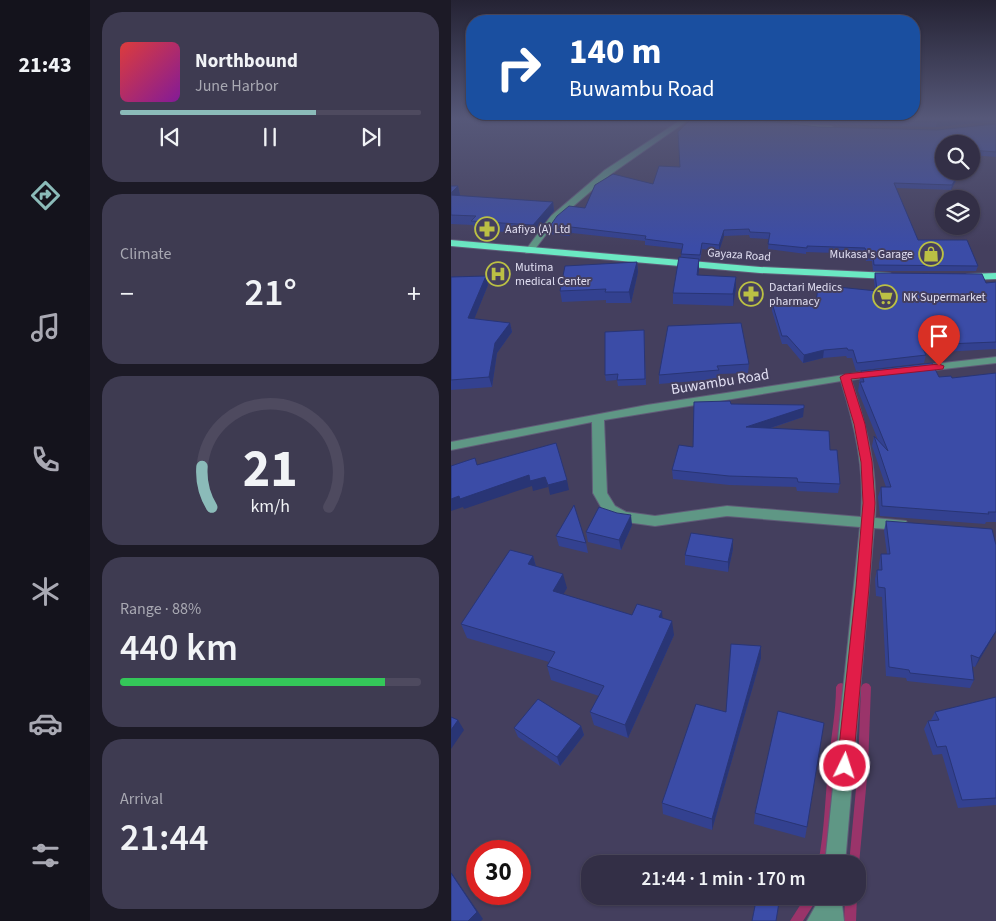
<!DOCTYPE html>
<meta charset="utf-8">
<style>
body{margin:0;font-family:"Source Sans 3",sans-serif;background:#3e3b51;color:#f1f3f6;height:100vh;display:flex;flex-direction:column;font-size:19px;white-space:nowrap}
*{box-sizing:border-box;margin:0}
p{font-size:16px;color:#a9a9b3}
.icon{flex:none;width:28px;height:28px;fill:none;stroke:currentColor;stroke-width:2;stroke-linecap:round;stroke-linejoin:round}
.map{position:relative;flex:1;overflow:hidden}
.details{display:flex;flex-direction:column;gap:12px;padding:12px;background:#1c1a26;width:361px}
.details>*{flex:none}
.hud{position:absolute;left:15px;top:15px;width:454px;height:105px;border-radius:20px;box-shadow:0 1px 4px #0004,0 0 0 1px #4e4a5f;background:#1a4fa0;color:#fff;overflow:hidden}
.controls{position:absolute;left:484px;top:135px;display:grid;gap:10px}
.controls a{display:grid;place-items:center;width:45px;height:45px;border-radius:50%;background:#332f46;box-shadow:0 1px 4px #0004,0 0 0 1px #4e4a5f;font-size:25px}
.speed{position:absolute;left:15px;top:840px;display:flex;gap:10px;font-size:25px;font-weight:700;text-align:center}
.speed>*{display:grid;place-content:center;width:65px;height:65px;border-radius:50%;background:#332f46;box-shadow:0 1px 4px #0004,0 0 0 1px #4e4a5f;line-height:1}
.speed .limit{border:8px solid #d22;background:#fff;color:#111}
.pin{position:absolute;display:grid;place-items:center;width:42px;height:42px;color:#fff;margin:-51px -21px;border-radius:50% 50% 50% 0;rotate:-45deg;box-shadow:0 0 5px #0007}
.pin .icon{rotate:45deg}
.me{position:absolute;width:55px;margin:-28px;rotate:4deg;stroke-linejoin:round;filter:drop-shadow(0 0 4px #0008)}
.turn{display:flex;align-items:center;gap:18px;height:105px;padding:0 20px;font-size:22px}
.turn .icon{width:65px;height:65px;stroke-width:2.5}
.turn b{display:block;font-size:35px;line-height:42px}
.big{font-size:38px;font-weight:600;line-height:1.1}
.details .card{flex:1;display:flex;flex-direction:column;justify-content:center;gap:8px;min-width:0;padding:0 18px;border-radius:20px;background:#3e3b51}
.details .dial{align-items:center;gap:0}
.dial svg{height:130px;overflow:visible;fill:none;stroke:#4e4a5f;stroke-width:7;stroke-linecap:round;text-anchor:middle}
.dial text{fill:#f1f3f6;stroke:none}
.song{display:flex;align-items:center;gap:15px}
.cover{width:60px;height:60px;border-radius:8px;background:linear-gradient(135deg,hsl(0 70% 55%),hsl(290 70% 35%))}
.played{height:5px;border-radius:2px;background:linear-gradient(90deg,#8bbbb9 65%,#4e4a5f 65%)}
.keys{display:flex;justify-content:space-around;direction:ltr}
.heat{display:flex;justify-content:space-between;align-items:center;font-size:28px;direction:ltr}
.charge{height:8px;border-radius:4px;background:linear-gradient(90deg,#34c759 88%,#4e4a5f 0)}
.trip{position:absolute;left:130px;top:855px;width:285px;height:50px;border-radius:20px;background:#332f46;box-shadow:0 1px 4px #0004,0 0 0 1px #4e4a5f;font-weight:600;line-height:50px;text-align:center}
main{display:flex;flex:1;min-height:0}
.tabs{display:flex;flex-direction:column;width:90px;justify-content:space-around;align-items:center;background:#14131c;color:#a9a9b3}
.tabs .icon{width:35px;height:35px}
.tabs .active{color:#8bbbb9}
.tabs b{font-size:22px;color:#f1f3f6}
.map>svg:first-child{display:block}
.lines{fill:none;stroke-linecap:round;stroke-linejoin:round}
.stream{fill:#9a346a;fill-rule:evenodd}
.minor-casing{stroke:#605c78;stroke-width:2}
.major-casing{stroke:#605c78;stroke-width:2}
.minor{fill:#5f9785;fill-rule:evenodd}
.major{fill:#6be8c3;fill-rule:evenodd}
.wall{fill:#334190}
.shaded-wall{fill:#293575}
.building{fill:#3b4ca7;stroke:#293575}
.route{fill:#e11d48;stroke:#92132f}
.labels{text-anchor:middle;dominant-baseline:central;stroke-width:4;stroke-linejoin:round;paint-order:stroke}
.far-poi-label{font-size:12px;fill:#e0def1;stroke:#443f5e;text-anchor:start}
.far-street-label{font-size:12px;fill:#e0def1;stroke:#443f5e}
.street-label{font-size:15px;fill:#e0def1;stroke:#443f5e}
</style>
<main>
<nav class="tabs">
<b>21:43</b>
<svg class="icon active" aria-label="directions" viewBox="0 0 24 24"><path d="M12 3l9 9-9 9-9-9zM9 14v-3h6M13 9l2 2-2 2"/></svg>
<svg class="icon" aria-label="music" viewBox="0 0 24 24"><path d="M9 18V5l10-2v13"/><circle cx="6" cy="18" r="3"/><circle cx="16" cy="16" r="3"/></svg>
<svg class="icon" aria-label="phone" viewBox="0 0 24 24"><path d="M5 4h4l2 5-3 2q2 4 5 5l2-3 5 2v4C11 20 4 13 5 4z"/></svg>
<svg class="icon" aria-label="climate" viewBox="0 0 24 24"><path d="M12 3v18M4 7l16 10M4 17L20 7"/></svg>
<svg class="icon" aria-label="car" viewBox="0 0 24 24"><path d="M5 17H2v-5l4-1 3-4h7l3 4 3 1v5h-3M9 17h6M6 11h13"/><circle cx="7" cy="17" r="2"/><circle cx="17" cy="17" r="2"/></svg>
<svg class="icon" aria-label="filters" viewBox="0 0 24 24"><path d="M4 7h16M4 17h16"/><circle cx="9" cy="7" r="2"/><circle cx="15" cy="17" r="2"/></svg>
</nav>
<section class="details">
<div class="card">
<div class="song"><i class="cover"></i><div><b>Northbound</b><p>June Harbor</p></div></div>
<div class="played"></div>
<div class="keys"><svg class="icon" aria-label="previous" viewBox="0 0 24 24"><path d="M18 5L8 12l10 7zM5 5v14"/></svg><svg class="icon" aria-label="pause" viewBox="0 0 24 24"><path d="M8 5v14M16 5v14"/></svg><svg class="icon" aria-label="next" viewBox="0 0 24 24"><path d="M6 5l10 7-10 7zM19 5v14"/></svg></div>
</div>
<div class="card"><p>Climate</p>
<div class="heat"><a>−</a><b class="big">21°</b><a>+</a></div>
</div>
<div class="card dial"><svg viewBox="0 0 100 80">
<path d="M14 69A42 42 0 1 1 86 69"/>
<path d="M14 69A42 42 0 0 1 8 44" stroke="#8bbbb9"/>
<text x="50" y="56" font-size="32" font-weight="700">21</text>
<text x="50" y="72" font-size="11">km/h</text>
</svg></div>
<div class="card"><p>Range · 88%</p><b class="big">440 km</b><div class="charge"></div></div>
<div class="card"><p>Arrival</p><b class="big">21:44</b></div>
</section>
<div class="map">
<svg width="545" height="921" viewBox="0 0 545 921">
<rect width="100%" height="100%" fill="#443f5e"/>
<g class="lines">
<g class="stream">
<path d="M390,683L393,684L395,687C395,712 390,736 388,760C384,795 384,829 378,864H367C374,829 374,795 378,760C380,736 385,712 385,687L387,684Z"/>
<path d="M415,683L418,684L420,687L417,767L408,864L406,868V864H398L407,767L410,687L412,684Z"/>
<path d="M355,896H368L352,921H339Z"/>
<path d="M394,896H406L405,921H393Z"/>
</g>
<g class="minor-casing">
<g id="minor">
<path d="M233,118H240L160,174L106,220L81,253H75L74,251L100,216L154,170Z"/>
<path d="M288,118H322L319,120L286,121L285,120Z"/>
<path d="M328,123L380,126L383,128L380,130L330,126L328,125Z"/>
<path d="M545,357V363L466,372L461,369L466,366Z"/>
<path d="M426,370L430,371L431,373L430,375L400,380C415,425 427,469 424,518L455,521L457,525L455,529L450,530L423,528L394,864H374L409,527L276,516L204,526L168,521L154,514L142,493L141,422L0,450V442L196,405ZM390,381C404,426 414,469 410,517L276,506L204,516L175,512L164,506L156,493L153,420Z"/>
<path d="M370,896H390L393,921H356Z"/>
</g>
</g>
<g class="major-casing">
<g id="major">
<path d="M0,240L309,267L439,273L444,276L439,279L309,273L0,246Z"/>
<path d="M545,273V279L516,280L511,277L516,274Z"/>
</g>
</g>
<use href="#minor" class="minor"/>
<use href="#major" class="major"/>
</g>
<g class="wall">
<path d="M319,118H545L485,127L367,124Z"/>
<path d="M545,124V157L520,155V144L510,171L500,190L445,188L467,240L527,266L525,271H422L421,261H415L413,254L355,252V254L317,249L318,239L299,238L298,235L273,236L268,251L251,249L249,261H248L247,275L285,288L282,306L222,304V293L230,257L231,249L194,245V241L121,233L118,236L98,234L97,229L134,208L202,184L229,167L367,127L486,130Z"/>
<path d="M0,186H7L9,195L8,196L102,202L103,211L84,234L23,230L22,225L0,224Z"/>
<path d="M186,262L187,272L180,303H155V300L111,302L109,291Z"/>
<path d="M424,273L535,283L545,282V349L474,353L475,355L473,363L405,371L401,358H396L395,356L372,358L352,363L336,344H331L321,311V303L365,304L424,290L423,280Z"/>
<path d="M35,276L37,285L23,319L59,323L61,332L46,353L41,387L0,390V277Z"/>
<path d="M290,323L298,364L297,373L268,374V379L208,384V375Z"/>
<path d="M193,330L195,385L167,386L166,380L155,381L154,375Z"/>
<path d="M410,371L501,378L545,373V522H535L534,524L429,516L427,497L430,487H435L421,446L423,436L427,440L407,391Z"/>
<path d="M280,404L352,417L320,428L379,450L389,484L387,493L346,491L345,487L278,485L222,479L221,470Z"/>
<path d="M435,521L545,545V632L524,667L521,666L523,680L519,688L456,681L455,678L435,676L431,597L425,596L424,579L426,570H428V563L430,554H436L433,531Z"/>
<path d="M181,525L170,550L137,542L135,532Z"/>
<path d="M105,536L135,543L137,553L108,546Z"/>
<path d="M282,539V549L277,572L234,565V555Z"/>
<path d="M82,556L85,566L116,588L112,594L181,615L211,618L223,635L177,738L143,725L139,712L148,696L100,680L96,666L98,662L16,638L10,624Z"/>
<path d="M310,658L261,830L212,814L211,803L275,712Z"/>
<path d="M545,697V805L507,808L491,754L482,755L473,729L477,721H481L480,720L484,712Z"/>
<path d="M130,726L133,735L109,766L67,737L63,728Z"/>
<path d="M304,813L356,827L354,838L303,824Z"/>
</g>
<g class="shaded-wall">
<path d="M532,118H545V121L485,127L486,122Z"/>
<path d="M509,171H510L500,190L501,185Z"/>
<path d="M7,186L9,195L1,204L0,193Z"/>
<path d="M102,202L103,211L84,234L82,225Z"/>
<path d="M120,227L121,233L118,236L117,231Z"/>
<path d="M273,230V236L268,251V245Z"/>
<path d="M248,259V270L246,286V275Z"/>
<path d="M186,262L187,272L180,303L178,292Z"/>
<path d="M35,276L37,285L20,327L17,318Z"/>
<path d="M285,277V288L282,306V294Z"/>
<path d="M59,323L61,332L46,353L41,387L38,377L44,343Z"/>
<path d="M373,350L372,358L352,363L353,355Z"/>
<path d="M353,408L352,417L295,436V427Z"/>
<path d="M78,475L94,477L97,487L82,491L81,486L13,509L12,507L0,511V499Z"/>
<path d="M116,480L118,490L99,495L97,485Z"/>
<path d="M180,515L181,525L170,550L168,540Z"/>
<path d="M282,539V549L277,572V562Z"/>
<path d="M82,556L86,570L77,564Z"/>
<path d="M112,574L116,588L106,605L102,591Z"/>
<path d="M211,611L212,625L208,617Z"/>
<path d="M221,621L223,635L177,738L174,725Z"/>
<path d="M545,631V632L524,667L528,658Z"/>
<path d="M310,646V658L261,830V819Z"/>
<path d="M7,720L13,730L0,749V730Z"/>
<path d="M130,726L133,735L109,766L106,757Z"/>
<path d="M0,872L32,919L30,921H17Z"/>
</g>
<g class="building">
<path d="M241,118L298,119L367,127L486,130L545,124V152L521,150L520,152V144H492V171H509L501,185L443,183L467,240H516L527,266L423,265L422,255H416L414,248L356,246V248L317,244L319,233L299,232L298,229L273,230L268,245L251,243L249,255L230,254L232,244L194,239L195,236L120,227L117,231L97,229L106,216L118,206L134,208L144,185L162,174L202,184L208,166L229,167L227,132Z"/>
<path d="M355,118H532L486,122L368,120Z"/>
<path d="M0,186H7L0,193Z"/>
<path d="M0,195L102,202L82,225L20,221L25,216L0,215Z"/>
<path d="M228,257L248,259L246,275L285,277L282,294L222,293Z"/>
<path d="M186,262L178,292H154L155,289L109,291L114,266Z"/>
<path d="M424,273L531,274L535,283L545,282V342L470,345L475,355L406,363L402,350H397L396,348L373,350L353,355L336,336H331L321,303L365,304L367,285L426,291Z"/>
<path d="M35,276L17,318L59,323L44,343L38,377L0,380V277Z"/>
<path d="M290,323L298,364L266,366L268,370L208,375L217,326Z"/>
<path d="M193,330L194,379L166,380L167,374L154,375V332Z"/>
<path d="M481,363L488,377L500,376L501,378L545,373V512H537L538,514L431,506L430,487H440L423,436L437,451L409,382H413L410,371Z"/>
<path d="M279,401L280,404L353,405V408L295,427L378,431L379,450H386L389,484L347,482L346,478L278,476L221,470L228,445L242,447L243,402Z"/>
<path d="M105,443L116,480L97,485L94,477L79,481L78,475L9,499L8,496L0,499V466L24,458L26,465Z"/>
<path d="M123,505L135,543L105,536Z"/>
<path d="M148,507L166,513L180,515L168,540L135,532Z"/>
<path d="M435,521L541,529L545,545V631L528,658L520,655L523,680L459,673L458,670L438,667L434,588L427,587L426,570H431L430,554H439Z"/>
<path d="M240,533L282,539L277,562L234,555Z"/>
<path d="M59,550L82,556L77,564L112,574L102,591L181,615L186,604L211,611L208,617L221,621L174,725L139,712L153,686L96,666L104,652L10,624Z"/>
<path d="M280,644L310,646L261,819L211,803L245,704L275,712Z"/>
<path d="M545,697V798L511,800L495,746L486,747L477,721L488,720L484,712Z"/>
<path d="M87,699L130,726L106,757L63,728Z"/>
<path d="M327,711L373,723L356,827L304,813Z"/>
<path d="M0,717L7,720L0,730Z"/>
<path d="M0,873L26,912L17,921H0Z"/>
<path d="M306,896H329L325,921H301Z"/>
</g>
<linearGradient id="sky" x2="0" y2="1"><stop stop-color="#252334"/><stop offset="0.48" stop-color="#565879"/><stop offset="1" stop-color="#565879" stop-opacity="0"/></linearGradient>
<rect width="545" height="247" fill="url(#sky)"/>
<path class="route" d="M488,364L493,366L492,369L400,379L414,424L421,462L424,503L418,587L402,766L400,772L394,774L388,772L386,766L405,587L412,503L410,462L403,424L389,377L394,374Z"/>
<defs>
<g id="pharmacy-ring" transform="scale(1.25)"><circle r="9.5" fill="#443f5e" stroke="#bbc044" stroke-width="1.5"/><path d="M-2-6h4v4h4v4h-4v4h-4v-4h-4v-4h4Z" fill="#bbc044"/></g>
<g id="shop-ring" transform="scale(1.25)"><circle r="9.5" fill="#443f5e" stroke="#bbc044" stroke-width="1.5"/><path d="M-5-2.5h2.3a2.7 3.5 0 0 1 5.4 0H5L5.5 6h-11ZM-1.5-2.5h3a1.5 2.3 0 0 0-3 0Z" fill="#bbc044"/></g>
<g id="hospital-ring" transform="scale(1.25)"><circle r="9.5" fill="#443f5e" stroke="#bbc044" stroke-width="1.5"/><path d="M-5-5h3v3.5h4V-5h3V5h-3V1.5h-4V5h-3Z" fill="#bbc044"/></g>
<g id="supermarket-ring" transform="scale(1.25)"><circle r="9.5" fill="#443f5e" stroke="#bbc044" stroke-width="1.5"/><path d="M-6-5.5h2.5l.6 2H6L4.5 2H-2.5L-4.4-4H-6ZM-1.5 3.2a1.3 1.3 0 1 0 .1 0ZM3 3.2a1.3 1.3 0 1 0 .1 0Z" fill="#bbc044"/></g>
</defs>
<g fill-rule="evenodd">
<use href="#pharmacy-ring" x="36" y="229"/>
<use href="#shop-ring" x="480" y="254"/>
<use href="#hospital-ring" x="47" y="274"/>
<use href="#pharmacy-ring" x="300" y="294"/>
<use href="#supermarket-ring" x="434" y="297"/>
</g>
<g class="labels">
<g class="far-poi-label">
<text x="54" y="229">Aafiya (A) Ltd</text>
<text x="462" y="254" text-anchor="end">Mukasa's Garage</text>
<text x="64" y="267">Mutima<tspan x="64" dy="14">medical Center</tspan></text>
<text x="318" y="287">Dactari Medics<tspan x="318" dy="14">pharmacy</tspan></text>
<text x="452" y="297">NK Supermarket</text>
</g>
<g class="far-street-label">
<text transform="translate(288 255) rotate(4)">Gayaza Road</text>
</g>
<g class="street-label">
<text transform="translate(269 382) rotate(-9)">Buwambu Road</text>
</g>
</g>
</svg>
<div class="controls">
<a><svg class="icon" aria-label="search" viewBox="0 0 24 24"><circle cx="10" cy="10" r="6"/><path d="M15 15l6 6"/></svg></a>
<a><svg class="icon" aria-label="layers" viewBox="0 0 24 24"><path d="M12 4l9 5-9 5-9-5zM3 14l9 5 9-5"/></svg></a>
</div>
<div class="speed"><div class="limit">30</div></div>
<div class="pin" style="left:488px;top:366px;background:#d93025"><svg class="icon" aria-label="arrive" viewBox="0 0 24 24"><path d="M6 21V4h12l-3 4 3 4H6"/></svg></div>
<svg class="me" style="left:394px;top:766px" viewBox="-20 -20 40 40"><circle r="17" fill="#e11d48" stroke="#fff" stroke-width="3"/><path d="M0-11L8 9 0 5-8 9z" fill="#fff"/></svg>
<div class="trip">21:44 · 1 min · 170 m</div>
<div class="hud">
<div class="turn"><svg class="icon" aria-label="right" viewBox="0 0 24 24"><path d="M7 20v-9h11M14 6l5 5-5 5"/></svg><div><b>140 m</b>Buwambu Road</div></div>
</div>
</div>
</main>
